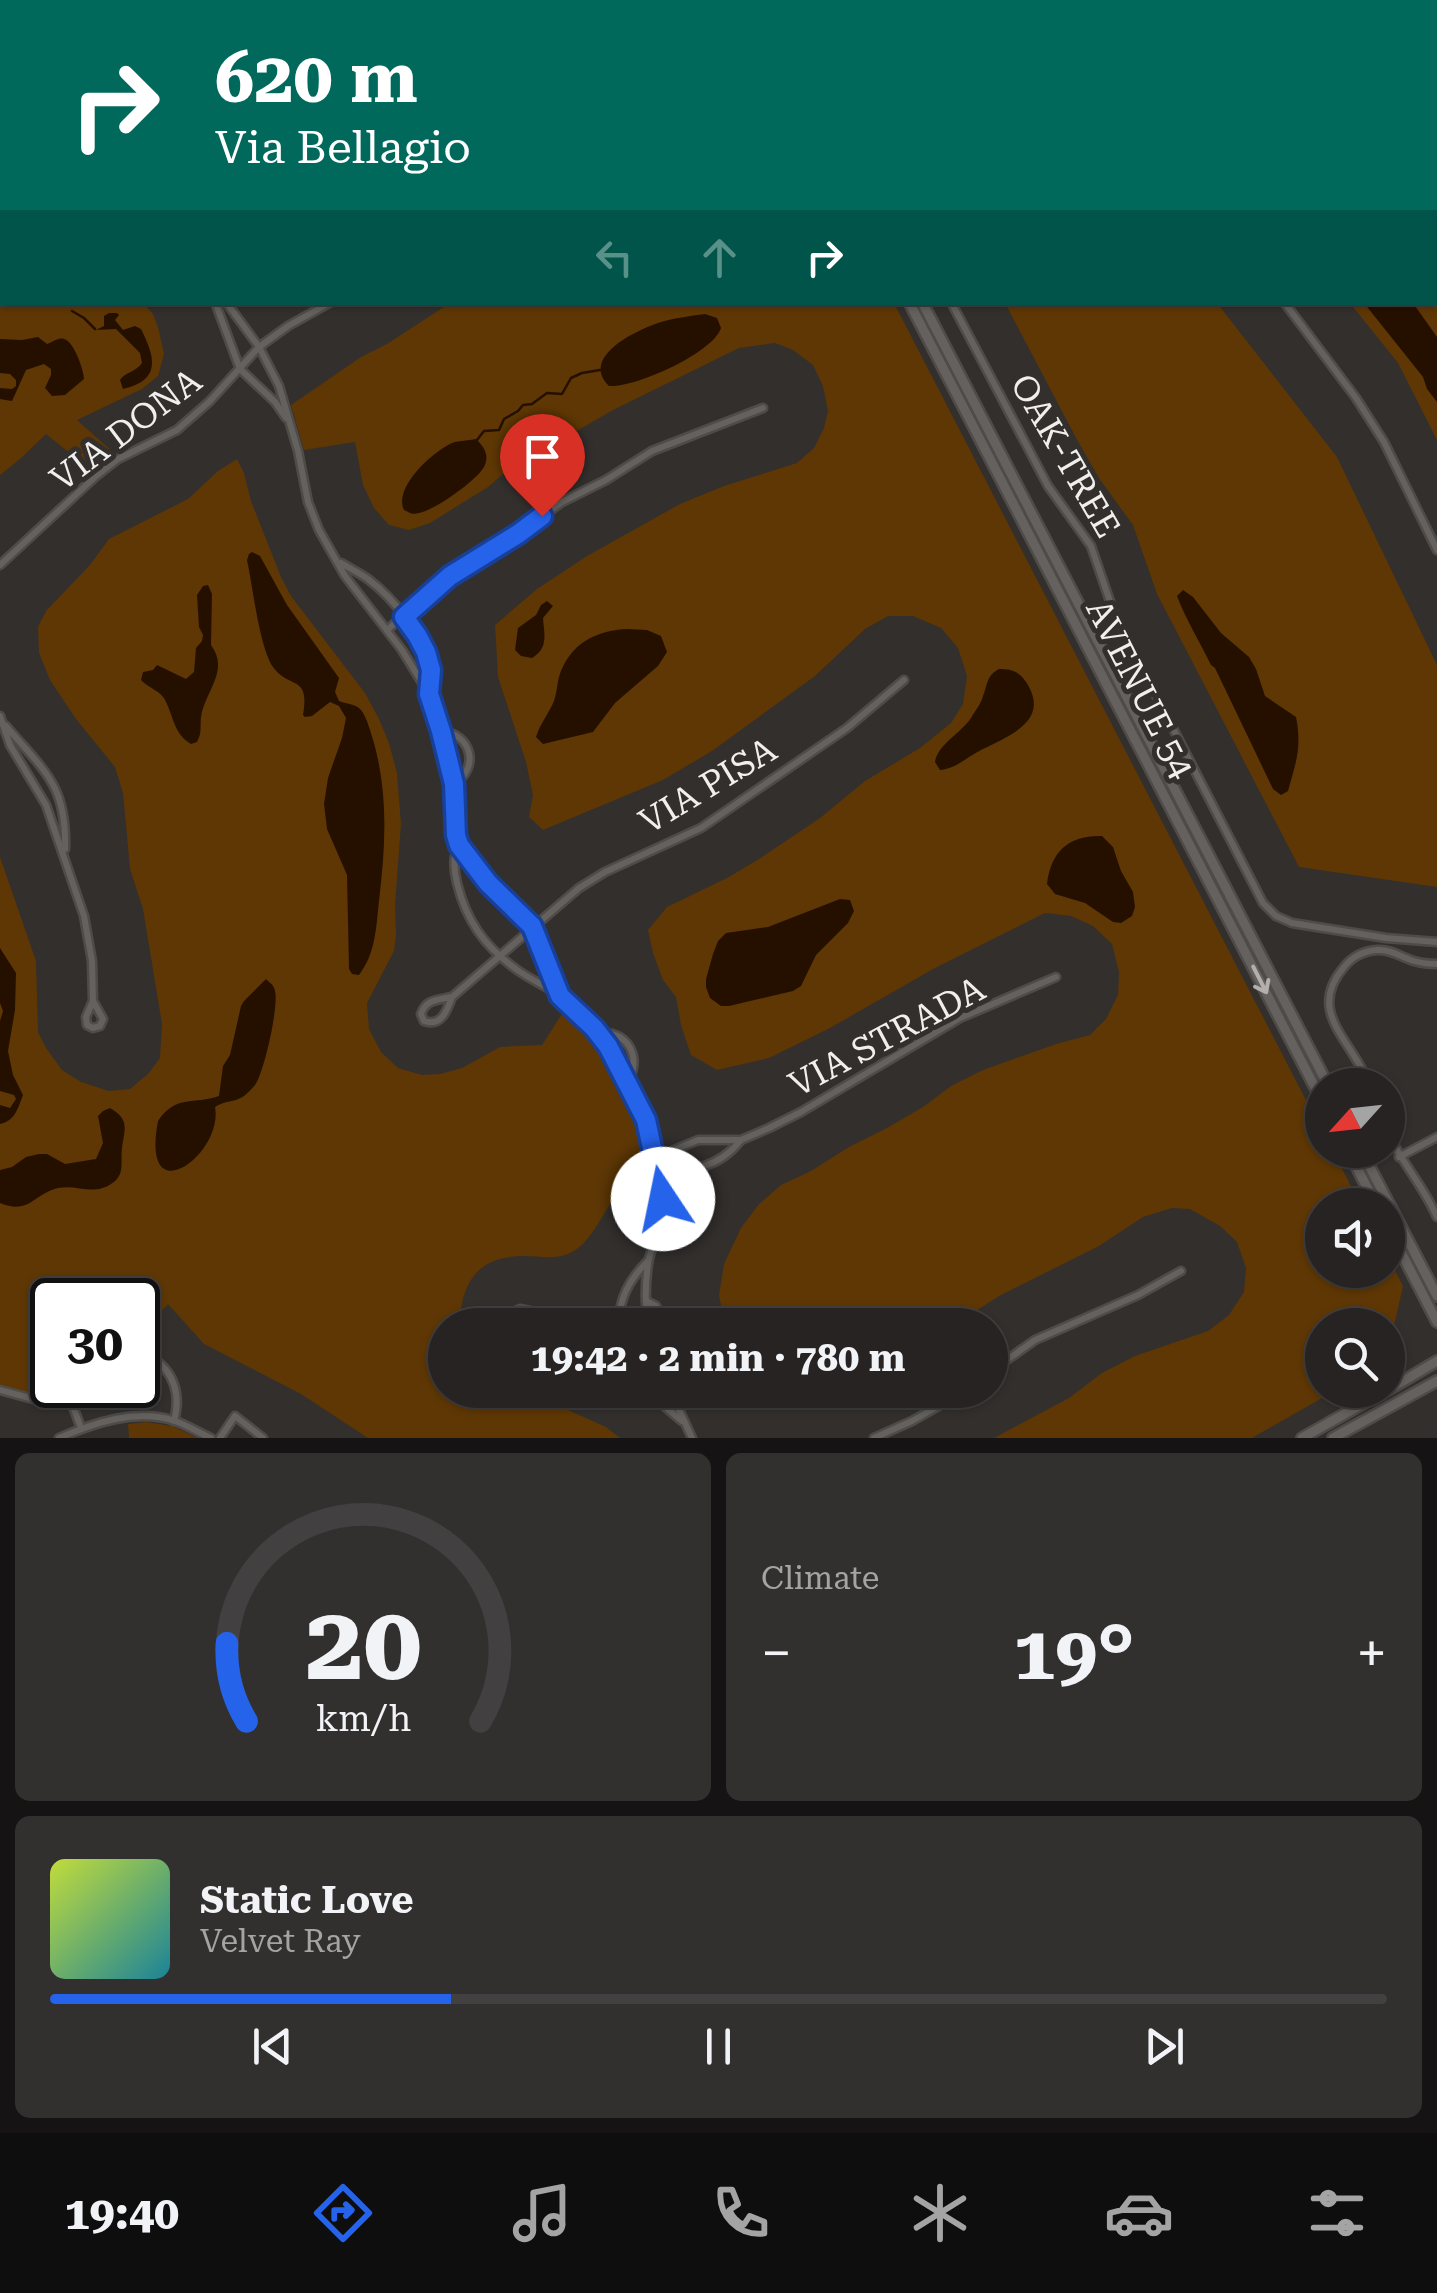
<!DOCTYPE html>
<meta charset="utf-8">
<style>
body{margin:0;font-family:"Roboto Serif",serif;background:#322f2f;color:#f1f3f6;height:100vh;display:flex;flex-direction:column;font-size:38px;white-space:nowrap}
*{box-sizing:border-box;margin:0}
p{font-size:32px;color:#a4a4a5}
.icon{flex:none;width:55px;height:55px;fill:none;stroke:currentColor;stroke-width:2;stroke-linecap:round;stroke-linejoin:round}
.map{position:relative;height:1438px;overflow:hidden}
.details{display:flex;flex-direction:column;gap:15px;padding:15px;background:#151313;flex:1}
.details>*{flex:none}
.hud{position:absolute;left:0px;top:0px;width:1438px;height:305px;box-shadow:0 2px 8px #0004,0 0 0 2px #424040;background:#00695c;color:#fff;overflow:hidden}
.needle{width:65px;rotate:243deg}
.fabs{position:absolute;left:1305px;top:1068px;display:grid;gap:20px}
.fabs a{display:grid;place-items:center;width:100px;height:100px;border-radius:50%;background:#262322;box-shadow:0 2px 8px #0004,0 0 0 2px #424040;font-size:50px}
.speed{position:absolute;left:30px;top:1278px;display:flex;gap:20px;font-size:50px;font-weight:700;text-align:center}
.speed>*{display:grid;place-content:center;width:130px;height:130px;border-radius:50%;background:#262322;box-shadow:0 2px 8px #0004,0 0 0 2px #424040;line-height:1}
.speed .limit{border:5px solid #111;border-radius:15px;background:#fff;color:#111}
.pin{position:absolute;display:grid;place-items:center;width:85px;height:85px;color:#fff;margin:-102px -42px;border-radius:50% 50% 50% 0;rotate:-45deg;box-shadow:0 0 10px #0007}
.pin .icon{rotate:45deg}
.me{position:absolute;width:110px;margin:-55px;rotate:349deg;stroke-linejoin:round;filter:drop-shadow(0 0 8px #0008)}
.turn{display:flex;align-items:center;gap:35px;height:210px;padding:0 50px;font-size:45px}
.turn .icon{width:130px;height:130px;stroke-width:2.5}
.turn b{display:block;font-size:70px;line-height:85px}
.lanes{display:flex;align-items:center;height:95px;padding:0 50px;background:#0003;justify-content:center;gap:50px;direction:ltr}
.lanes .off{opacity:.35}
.big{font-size:75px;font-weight:700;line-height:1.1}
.details .card{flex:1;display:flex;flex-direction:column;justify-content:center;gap:15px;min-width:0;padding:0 35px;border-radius:15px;background:#322f2f}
.details .dial{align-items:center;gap:0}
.dial svg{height:260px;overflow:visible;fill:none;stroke:#424040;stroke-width:7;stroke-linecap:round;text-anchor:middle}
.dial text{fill:#f1f3f6;stroke:none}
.song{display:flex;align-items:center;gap:30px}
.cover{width:120px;height:120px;border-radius:15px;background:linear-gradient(135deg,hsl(70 70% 55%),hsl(190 70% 35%))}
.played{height:10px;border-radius:5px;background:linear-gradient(90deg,#2563eb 30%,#424040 30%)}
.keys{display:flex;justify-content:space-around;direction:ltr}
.heat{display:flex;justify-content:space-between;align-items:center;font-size:55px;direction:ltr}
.details .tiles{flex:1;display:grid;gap:15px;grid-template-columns:1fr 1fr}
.card:last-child{grid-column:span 2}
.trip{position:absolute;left:428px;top:1308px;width:580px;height:100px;border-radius:50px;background:#262322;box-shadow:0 2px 8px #0004,0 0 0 2px #424040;font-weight:700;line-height:100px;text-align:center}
.tab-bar{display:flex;height:160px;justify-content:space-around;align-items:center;background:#0f0e0e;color:#a4a4a5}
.tab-bar .icon{width:70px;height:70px}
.tab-bar .selected{color:#2563eb}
.tab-bar b{font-size:45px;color:#f1f3f6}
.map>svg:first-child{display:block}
.green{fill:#5e3704}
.water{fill:#251000}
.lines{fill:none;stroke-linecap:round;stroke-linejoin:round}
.stream{stroke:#251000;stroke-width:2.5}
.minor-casing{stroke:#4e4b49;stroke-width:11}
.tertiary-casing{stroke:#4e4b49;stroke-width:14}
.secondary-casing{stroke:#4e4b49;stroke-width:14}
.minor{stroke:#64615e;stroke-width:6}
.tertiary{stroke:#64615e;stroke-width:9}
.secondary{stroke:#64615e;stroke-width:9}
.oneway{stroke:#b2afad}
.route-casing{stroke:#184099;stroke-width:25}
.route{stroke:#2563eb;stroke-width:18}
.labels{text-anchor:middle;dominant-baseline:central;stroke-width:10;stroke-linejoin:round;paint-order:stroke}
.street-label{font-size:35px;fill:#f1efed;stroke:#322f2d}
</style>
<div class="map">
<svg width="1437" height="1438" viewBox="0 0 1437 1438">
<rect width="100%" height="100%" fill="#322f2d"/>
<g class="green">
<path d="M517,0H738L739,2H517Z"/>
<path d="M872,0H1437V440L1398,363L1350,303L1435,302V2H871Z"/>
<path d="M2,267V302L143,303L153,314L158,327L164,354L158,376L142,389L77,420L115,454L92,471L46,434L20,459L0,475V268Z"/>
<path d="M450,303H894L1322,1131V1150H1332L1361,1205H1322V1270H1388V1257L1403,1286L1388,1352V1325H1322V1390H1336L1252,1438H994L1069,1398L1102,1373L1135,1356L1208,1331L1229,1315L1244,1292L1246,1268L1237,1242L1220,1226L1190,1209L1172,1208L1143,1217L1099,1246L999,1296L954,1325H725L719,1295L724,1264L741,1228L759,1204L781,1185L811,1171L849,1147L887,1128L923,1107L951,1086L983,1070L1056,1044L1090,1035L1106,1019L1118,995L1119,972L1112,944L1093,926L1071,916L1045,913L935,968L830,1028L769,1058L717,1070L691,1055L681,1025L676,997L663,980L653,953L648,930L667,907L729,877L759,859L820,818L865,781L920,748L951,723L963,704L967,676L958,648L941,628L913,616H888L865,629L815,676L712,751L663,780L543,830L529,817L533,795L526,762L498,677L495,625L537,589L587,556L680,504L724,486L797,463L814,448L824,428L828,411L823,386L813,365L793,350L775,343L739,348L613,410L563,439L537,445L488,487L430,523L409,530L389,525L374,508L363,485L355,442L304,450L291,405L361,357L387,344Z"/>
<path d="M1005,303H1217L1337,457L1437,665V887L1299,867L1157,594L1133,525L1093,470Z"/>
<path d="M237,459L244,473L251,501L281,577L291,596L365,693L379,719L389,743L397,773L401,824L395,905L396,935L394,951L367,1003L369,1029L381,1052L398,1068L422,1075L440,1074L462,1068L500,1047L542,1045L565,1009C621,1058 650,1129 657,1202L614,1199C601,1216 590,1244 570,1253C556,1260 539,1256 524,1256C477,1256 462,1282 459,1325H445V1390H518L557,1405L606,1427L620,1438H368L301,1394L204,1344L168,1304L138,1338V1300H52V1385H70C47,1399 25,1394 0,1387V857L36,961L38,1032L46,1048L62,1070L81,1082L109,1091L130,1089L149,1073L160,1058L162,1024L143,909L130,869L123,793L115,767L76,719L50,680L39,653L38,627L46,611L90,565L109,539L188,499L218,471Z"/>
<path d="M755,1390H835C807,1406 779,1422 755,1390Z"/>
<path d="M146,1422L172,1426L198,1438H129L128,1424Z"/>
</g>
<g class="water">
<path d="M911,0H1138L1146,2H906Z"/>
<path d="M1364,303H1413L1437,337V402L1427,389L1423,377Z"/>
<path d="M109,313H117L119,315L115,320L123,330L135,326L141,329C155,357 162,380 123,389L120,380C125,372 136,372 142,363L140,353L116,329L96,330L104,326V316Z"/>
<path d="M705,314L717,318L721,328C713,353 635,388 609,386C580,357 635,331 658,323C673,318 690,316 705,314Z"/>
<path d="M38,337L47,344C53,342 59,337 64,339C74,341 84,371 84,379L65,395L52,396L45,388L51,375V369L44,364L26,370L12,401L0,399V388L12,389L16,386V380L10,374L0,373V339L22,340Z"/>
<path d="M476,439C484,447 490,455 484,467C476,481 435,510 419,513C411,515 411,513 404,510C393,488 432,452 452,443C460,440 468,441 476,439Z"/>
<path d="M252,552L260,556L287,605L339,678L335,692L339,701C346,704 355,704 360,709C365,714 368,724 370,730C389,787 386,842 379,901C376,927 376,953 359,975L352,974L349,969L347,875L327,829L324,804L328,778L342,738L346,718L339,706L330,702L312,716L305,717L303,715C310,674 290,690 273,667C259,646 253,587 247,560L249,554Z"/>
<path d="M208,585L212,594L211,645C230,671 205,691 201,717C200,728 202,733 197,742L191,744C174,734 174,718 166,702C162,691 148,688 141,680L143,672L153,670L157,665L186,679L194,672L196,648L202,641L203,635L199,627L197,595L203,586Z"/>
<path d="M1183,590L1193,597L1221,633L1249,657L1256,669L1265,696L1296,717C1302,748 1296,762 1288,791L1281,795L1273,789L1215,668L1211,665C1200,642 1186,620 1177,596Z"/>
<path d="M547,601L553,606L543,618C544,634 549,648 532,658L521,656L515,650L518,628L536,615L541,605Z"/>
<path d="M628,629L647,630L661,636L667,652L658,666L615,703L593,732L543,744L536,737C540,724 549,713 554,701C557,692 557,685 559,677C569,644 596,630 628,629Z"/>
<path d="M999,669C1011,669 1019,671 1026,682C1051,720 1011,735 983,749C968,756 956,769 940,770L935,762C938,744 960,734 971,718C975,711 981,704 983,696C988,684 986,676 999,669Z"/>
<path d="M1102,836L1113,847L1121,871L1133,892L1135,907L1132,916L1121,923L1113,922L1085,903L1055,894L1047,884C1051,851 1069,835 1102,836Z"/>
<path d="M840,899L850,900L854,911L848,923L816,955L801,986L793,991L729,1006H721L710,998L706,987V979L713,954L718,941L726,933L768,927Z"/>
<path d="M0,948L16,973L15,1010L8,1051L13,1075L23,1095C18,1108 15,1121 0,1124V1105L10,1108L16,1099L14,1095L0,1091V1021L3,1011L0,1003Z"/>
<path d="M266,979C270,983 274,985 275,991C279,1006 264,1073 255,1085C238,1106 232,1097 215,1107C224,1154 140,1216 158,1121C176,1094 194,1105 219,1096L223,1066L230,1055L241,1006L244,1001Z"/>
<path d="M110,1108C131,1120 124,1130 122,1149C120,1162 126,1175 111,1184C93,1196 77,1184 58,1188C33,1194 30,1215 0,1203V1170L12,1167L26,1157L39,1154H47L65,1164L96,1159L103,1143L98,1116L103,1111Z"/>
</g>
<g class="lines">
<g class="stream">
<path d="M72,311L84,318L95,329"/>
<path d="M477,440L484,431L499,430L504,419L518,411L523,405L532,404L547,393L562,394L571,378L582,373L600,370"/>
</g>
<g class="minor-casing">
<g id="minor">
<path d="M298,2L304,0"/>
<path d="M812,2L813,0"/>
<path d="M0,198L2,197"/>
<path d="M215,302L240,369L275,402L286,418"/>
<path d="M226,302L259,347L279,386L298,451L308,502L319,530L345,576L402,650L429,694L441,731L454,784L456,835L459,845L488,883L532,926L560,995"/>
<path d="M951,302L1048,486L1091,546L1115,616L1263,903L1276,916L1292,923L1386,938L1437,942"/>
<path d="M1284,302L1356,398L1384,442L1437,550"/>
<path d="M341,563C349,568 360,573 368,579C392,597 427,639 430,669C431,677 429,685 429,693"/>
<path d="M0,565L95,477L118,459L177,430L210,401L259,347L288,326L331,302"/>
<path d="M387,630L450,576L518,534L562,502L606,480L652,451L763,408"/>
<path d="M0,716L10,745L46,805L84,916L92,961L93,1001L86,1017L87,1025L93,1028L100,1026L103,1019L93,1001"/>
<path d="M6,726C44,771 67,785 65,849"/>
<path d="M441,731C472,734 480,768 454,784"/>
<path d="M458,846C453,857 454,871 457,883C466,920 484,946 516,969C530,980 548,986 561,997C577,1010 592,1025 604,1041C636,1084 669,1166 661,1220C659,1235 650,1249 648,1264C645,1284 645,1305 648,1325"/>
<path d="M452,997C438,1000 426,999 421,1014L424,1021C441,1027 447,1011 452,997L579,888L605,872L701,828L847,728L904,680"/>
<path d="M599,1034C626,1028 644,1059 627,1081"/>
<path d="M1368,1085C1356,1042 1304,1014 1344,967C1352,957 1363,951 1377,950C1391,949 1401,957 1414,961C1421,963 1429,964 1437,964"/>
<path d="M1388,1133C1402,1163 1424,1187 1437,1217"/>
<path d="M1399,1157L1437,1137"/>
<path d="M655,1158L698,1140H741L769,1128L801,1112L960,1018L1056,977"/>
<path d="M658,1172C691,1170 718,1169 740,1141"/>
<path d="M646,1301L656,1306L667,1325"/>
<path d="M516,1325L511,1318L513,1312L520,1309L530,1311L544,1322"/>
<path d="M536,1325L544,1322L571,1325"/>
<path d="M618,1325C620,1298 628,1281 647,1262"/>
<path d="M138,1349C169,1364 183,1387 174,1421"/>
<path d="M990,1372L1035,1340L1138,1295L1181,1271"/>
<path d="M67,1385L68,1393L81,1428"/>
<path d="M0,1390L37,1400L68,1393"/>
<path d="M645,1390L682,1421"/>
<path d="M670,1390L692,1438"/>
<path d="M59,1438C94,1423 136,1408 175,1421C187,1425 199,1433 211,1438"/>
<path d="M220,1438L235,1416L263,1438"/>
<path d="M874,1438L912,1421L967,1390"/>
</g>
</g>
<g class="tertiary-casing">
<g id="tertiary">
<path d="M752,0L754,2"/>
<path d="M765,0L767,2"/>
<path d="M185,2L190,0"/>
<path d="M216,2L221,0"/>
<path d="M0,126L2,124"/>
<path d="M0,143L2,142"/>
<path d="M909,302L1322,1101"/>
<path d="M922,302L1328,1085"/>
<path d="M1348,1150L1376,1205"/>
<path d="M1361,1150L1437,1296"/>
<path d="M1388,1227L1437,1322"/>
</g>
</g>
<g class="secondary-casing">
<g id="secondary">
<path d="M1388,1390L1437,1361"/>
<path d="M1302,1438L1387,1390"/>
<path d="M1333,1438L1437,1381"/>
</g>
</g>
<use href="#minor" class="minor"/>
<use href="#tertiary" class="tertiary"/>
<use href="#secondary" class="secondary"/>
</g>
<defs><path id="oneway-shaft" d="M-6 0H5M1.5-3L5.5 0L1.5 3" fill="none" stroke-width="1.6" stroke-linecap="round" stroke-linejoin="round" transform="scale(2.5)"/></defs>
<use class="oneway" href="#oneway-shaft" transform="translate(1260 980) rotate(63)"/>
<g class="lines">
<g class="route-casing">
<path id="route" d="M542,516L518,534L450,576L404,617L417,635L426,652L431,670L429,694L441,731L454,784L456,835L459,845L488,883L532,926L560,996L594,1028L608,1046L646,1120L663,1199"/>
</g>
<use href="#route" class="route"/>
</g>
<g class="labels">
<g class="street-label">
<text transform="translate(126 430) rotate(-37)">VIA DONA</text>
<text transform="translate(1065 456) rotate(60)">OAK-TREE</text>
<text transform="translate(1140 689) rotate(63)">AVENUE 54</text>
<text transform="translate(708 786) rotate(-31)">VIA PISA</text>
<text transform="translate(887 1037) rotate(-28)">VIA STRADA</text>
</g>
</g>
</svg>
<div class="fabs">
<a><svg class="needle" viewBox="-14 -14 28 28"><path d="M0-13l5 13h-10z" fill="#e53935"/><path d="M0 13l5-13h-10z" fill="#a4a4a5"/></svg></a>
<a><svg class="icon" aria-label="sound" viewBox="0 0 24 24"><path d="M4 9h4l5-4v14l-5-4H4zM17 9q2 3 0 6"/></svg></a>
<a><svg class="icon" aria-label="search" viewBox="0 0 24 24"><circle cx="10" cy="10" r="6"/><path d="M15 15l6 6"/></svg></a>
</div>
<div class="speed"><div class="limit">30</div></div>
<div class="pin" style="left:542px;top:516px;background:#d93025"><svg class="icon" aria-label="arrive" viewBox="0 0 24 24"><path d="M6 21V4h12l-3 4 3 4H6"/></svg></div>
<svg class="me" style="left:663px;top:1199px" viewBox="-20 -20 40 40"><circle r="19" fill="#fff"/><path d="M0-13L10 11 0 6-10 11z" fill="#2563eb"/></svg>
<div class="trip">19:42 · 2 min · 780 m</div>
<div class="hud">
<div class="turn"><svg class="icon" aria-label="right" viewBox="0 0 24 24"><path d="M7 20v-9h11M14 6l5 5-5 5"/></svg><div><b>620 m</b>Via Bellagio</div></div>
<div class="lanes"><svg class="icon off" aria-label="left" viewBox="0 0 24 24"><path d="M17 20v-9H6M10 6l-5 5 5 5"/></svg><svg class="icon off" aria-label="ahead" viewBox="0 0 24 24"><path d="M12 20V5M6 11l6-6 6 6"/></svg><svg class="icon" aria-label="right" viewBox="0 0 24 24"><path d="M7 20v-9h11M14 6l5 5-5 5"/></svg></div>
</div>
</div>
<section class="details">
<div class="tiles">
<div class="card dial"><svg viewBox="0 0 100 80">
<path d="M14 69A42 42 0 1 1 86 69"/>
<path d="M14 69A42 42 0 0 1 8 45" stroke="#2563eb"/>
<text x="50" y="56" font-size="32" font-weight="700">20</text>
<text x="50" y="72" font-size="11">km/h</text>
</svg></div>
<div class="card"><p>Climate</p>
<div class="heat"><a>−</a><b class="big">19°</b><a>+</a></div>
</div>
<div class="card">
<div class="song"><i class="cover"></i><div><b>Static Love</b><p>Velvet Ray</p></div></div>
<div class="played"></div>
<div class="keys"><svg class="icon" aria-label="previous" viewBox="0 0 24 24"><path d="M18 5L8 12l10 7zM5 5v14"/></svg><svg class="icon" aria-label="pause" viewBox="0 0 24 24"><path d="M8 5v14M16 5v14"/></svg><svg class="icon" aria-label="next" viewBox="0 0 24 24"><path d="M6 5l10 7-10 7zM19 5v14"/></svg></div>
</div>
</div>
</section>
<nav class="tab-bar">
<b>19:40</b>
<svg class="icon selected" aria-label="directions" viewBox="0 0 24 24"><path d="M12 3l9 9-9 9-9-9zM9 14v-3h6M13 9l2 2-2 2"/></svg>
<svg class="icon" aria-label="music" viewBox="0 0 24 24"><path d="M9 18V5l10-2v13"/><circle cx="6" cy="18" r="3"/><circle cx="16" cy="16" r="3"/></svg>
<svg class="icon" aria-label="phone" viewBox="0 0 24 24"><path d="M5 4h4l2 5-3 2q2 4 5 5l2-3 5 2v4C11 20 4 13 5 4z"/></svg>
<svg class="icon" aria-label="climate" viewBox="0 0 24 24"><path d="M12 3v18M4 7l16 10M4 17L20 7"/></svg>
<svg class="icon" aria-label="car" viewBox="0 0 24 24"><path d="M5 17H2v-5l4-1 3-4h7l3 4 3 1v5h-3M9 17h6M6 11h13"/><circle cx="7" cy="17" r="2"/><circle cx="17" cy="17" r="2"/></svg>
<svg class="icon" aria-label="filters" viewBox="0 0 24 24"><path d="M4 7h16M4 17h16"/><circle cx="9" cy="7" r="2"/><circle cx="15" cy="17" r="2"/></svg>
</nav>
